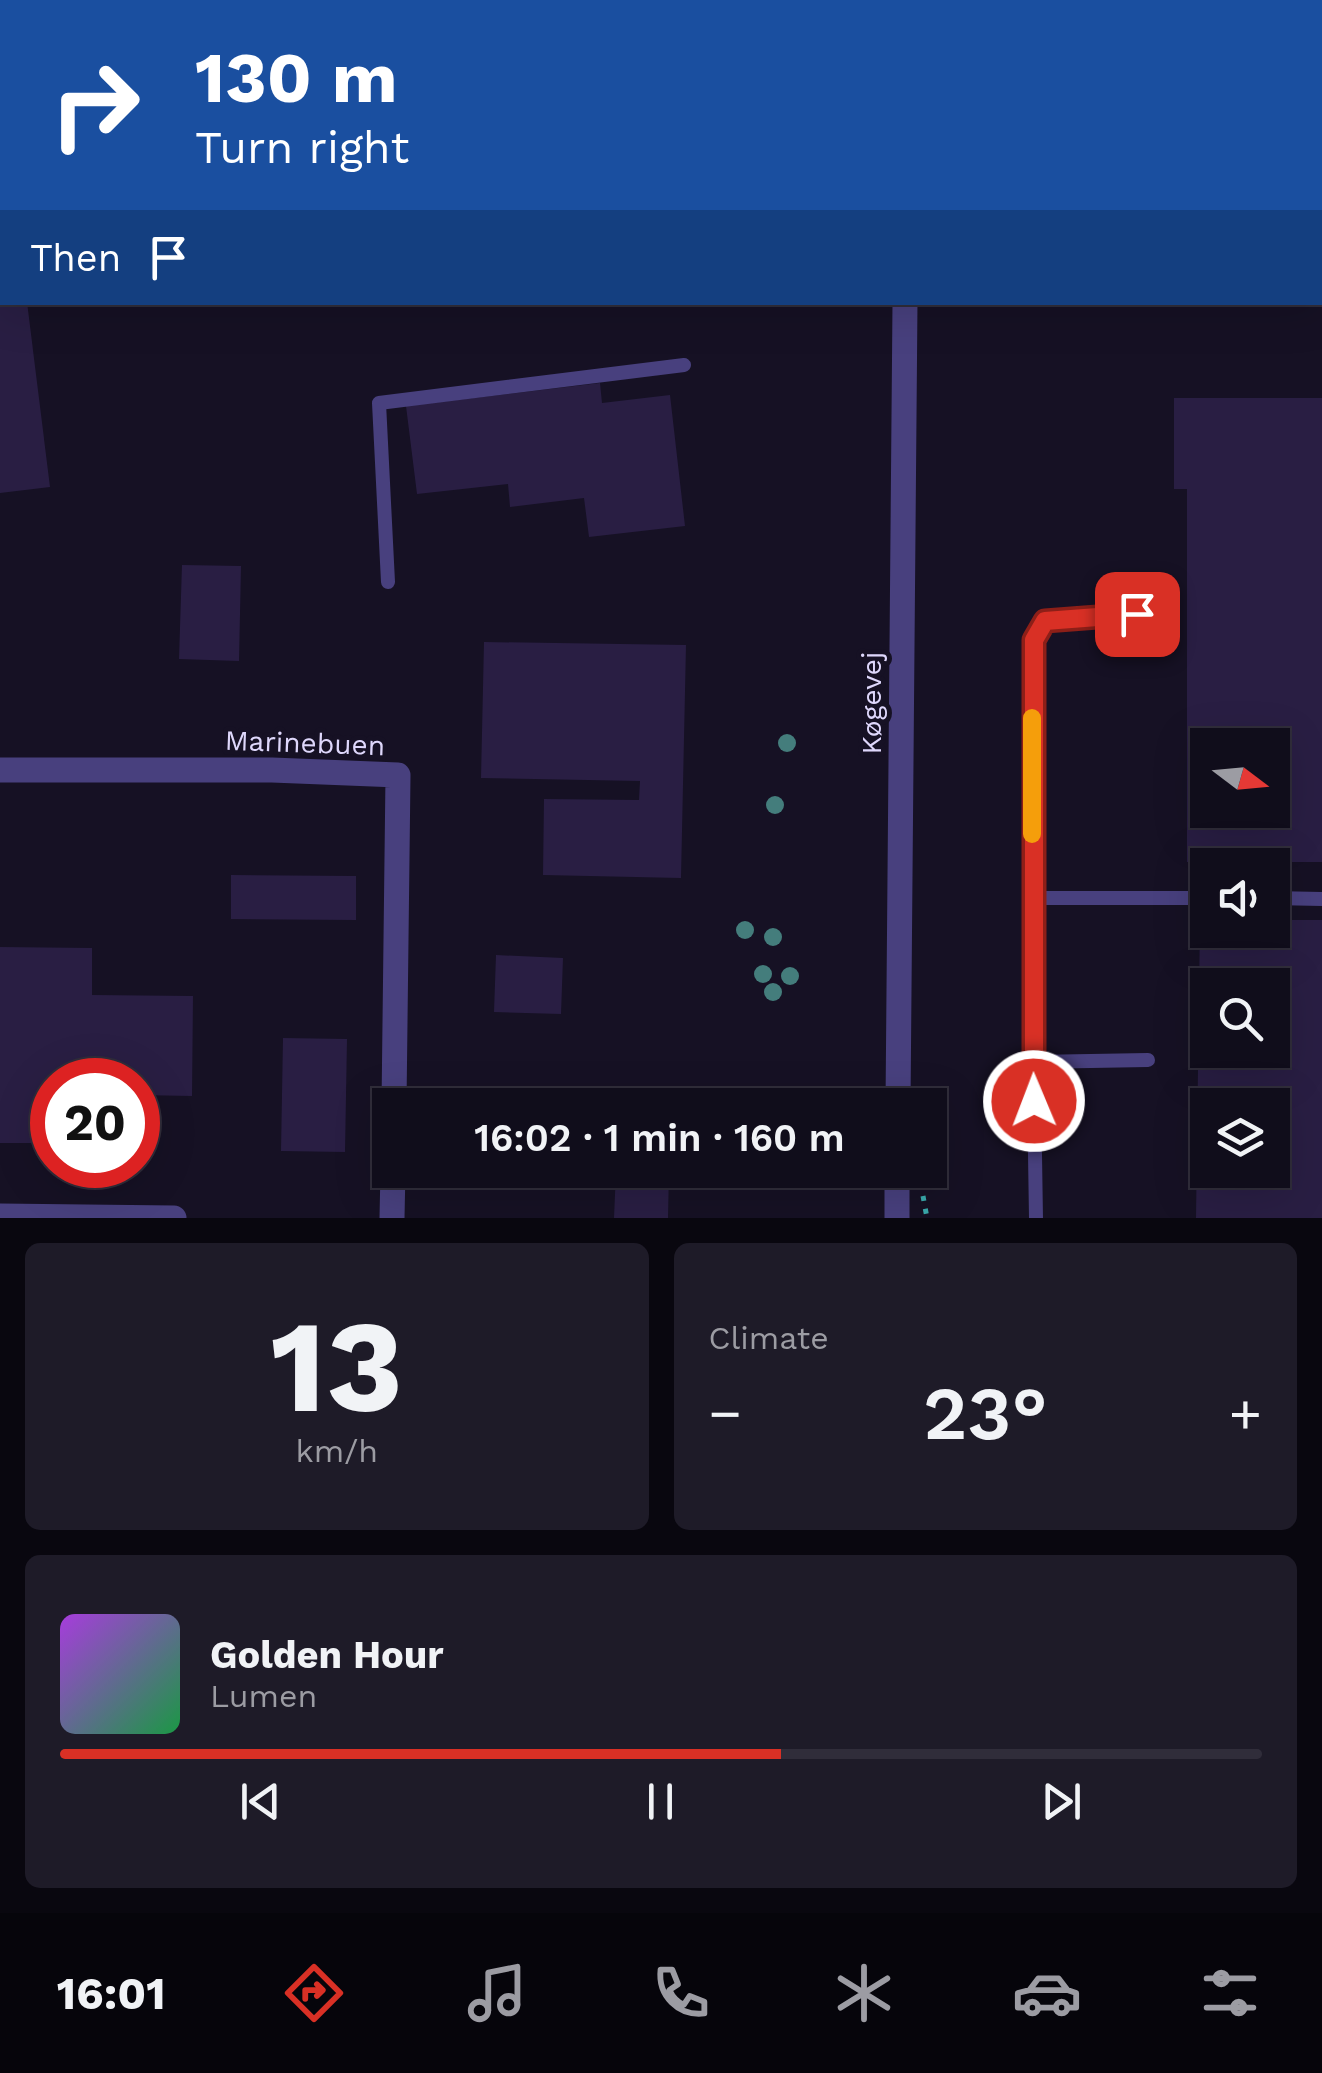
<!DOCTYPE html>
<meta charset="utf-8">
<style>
body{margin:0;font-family:"Work Sans",sans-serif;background:#1e1b28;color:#f1f3f6;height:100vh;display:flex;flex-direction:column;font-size:38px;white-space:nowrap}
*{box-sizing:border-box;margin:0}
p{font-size:32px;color:#9c9ca3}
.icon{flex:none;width:55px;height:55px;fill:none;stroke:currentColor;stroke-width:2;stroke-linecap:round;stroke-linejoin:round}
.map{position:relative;height:1218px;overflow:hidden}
.details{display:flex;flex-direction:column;gap:25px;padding:25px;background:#09070f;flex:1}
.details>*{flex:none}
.guide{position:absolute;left:0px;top:0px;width:1322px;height:305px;box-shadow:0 10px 40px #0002,0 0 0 2px #302d3a;background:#1a4fa0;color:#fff;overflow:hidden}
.needle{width:65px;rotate:106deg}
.controls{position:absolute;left:1190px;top:728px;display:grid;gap:20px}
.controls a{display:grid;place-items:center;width:100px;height:100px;border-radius:0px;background:#100d1b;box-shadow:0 10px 40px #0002,0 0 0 2px #302d3a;font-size:50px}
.speed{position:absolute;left:30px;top:1058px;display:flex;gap:20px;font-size:50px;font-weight:700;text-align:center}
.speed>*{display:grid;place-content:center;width:130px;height:130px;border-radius:50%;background:#100d1b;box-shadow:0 10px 40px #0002,0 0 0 2px #302d3a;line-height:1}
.speed .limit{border:15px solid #d22;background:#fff;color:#111}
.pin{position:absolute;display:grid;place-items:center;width:85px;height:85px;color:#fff;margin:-42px;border-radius:20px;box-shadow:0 5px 15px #0006}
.me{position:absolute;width:110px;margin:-55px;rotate:359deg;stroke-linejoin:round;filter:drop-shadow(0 0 8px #0008)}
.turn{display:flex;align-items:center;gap:35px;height:210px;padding:0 30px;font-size:45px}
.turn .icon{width:130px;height:130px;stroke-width:2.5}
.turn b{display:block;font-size:70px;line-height:85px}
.then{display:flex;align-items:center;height:95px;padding:0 30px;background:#0003;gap:20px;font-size:38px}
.big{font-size:75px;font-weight:600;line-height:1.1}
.details .tile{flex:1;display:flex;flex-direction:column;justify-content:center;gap:15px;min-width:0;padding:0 35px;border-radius:15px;background:#1e1b28}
.details .dial{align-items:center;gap:0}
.dial b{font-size:130px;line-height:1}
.song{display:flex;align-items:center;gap:30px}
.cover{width:120px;height:120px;border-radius:15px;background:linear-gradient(135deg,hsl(280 70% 55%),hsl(140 70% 35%))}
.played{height:10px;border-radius:5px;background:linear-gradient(90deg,#d93025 60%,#302d3a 60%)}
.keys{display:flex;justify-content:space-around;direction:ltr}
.heat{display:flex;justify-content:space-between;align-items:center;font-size:55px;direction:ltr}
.details .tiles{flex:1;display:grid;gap:25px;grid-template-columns:1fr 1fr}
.tile:last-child{grid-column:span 2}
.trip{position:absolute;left:372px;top:1088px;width:575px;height:100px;border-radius:0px;background:#100d1b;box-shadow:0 10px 40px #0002,0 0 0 2px #302d3a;font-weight:600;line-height:100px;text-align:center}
.dock{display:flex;height:160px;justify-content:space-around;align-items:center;background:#06050b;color:#9c9ca3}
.dock .icon{width:70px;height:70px}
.dock .on{color:#d93025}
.dock b{font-size:45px;color:#f1f3f6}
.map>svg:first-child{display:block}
.building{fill:#291e43;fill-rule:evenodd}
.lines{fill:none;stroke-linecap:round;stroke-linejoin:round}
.path{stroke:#3aa9ac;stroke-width:5;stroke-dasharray:5 8;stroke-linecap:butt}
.service{stroke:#48407e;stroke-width:14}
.minor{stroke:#48407e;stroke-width:25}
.tertiary{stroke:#48407e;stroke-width:25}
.tree{fill:#447d7c}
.route-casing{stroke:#8d1f18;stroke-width:25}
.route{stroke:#d93025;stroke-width:18}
.slow{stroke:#f59e0b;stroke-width:18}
.labels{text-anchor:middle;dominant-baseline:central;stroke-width:10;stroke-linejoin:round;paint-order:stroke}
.street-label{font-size:28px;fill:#ded7fb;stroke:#161124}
</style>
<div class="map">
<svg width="1322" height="1218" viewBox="0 0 1322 1218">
<rect width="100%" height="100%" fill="#161124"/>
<g class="building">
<path d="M0,302H27L50,487L0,493Z"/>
<path d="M600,383L602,403L670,395L685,526L589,537L584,498L510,507L508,484L417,494L406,406Z"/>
<path d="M1174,398H1322V862H1187V489H1174ZM1208,745H1272V810H1208Z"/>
<path d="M182,565L241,566L239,661L179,659Z"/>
<path d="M484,642L686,645L681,878L543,875L544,799L639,800L640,781L481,778Z"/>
<path d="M231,875L356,876V920L231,919Z"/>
<path d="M1200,919H1208V930H1272V920H1322V1218H1196ZM1208,985H1272V1050H1208ZM1208,1105H1272V1170H1208Z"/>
<path d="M0,947L92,948V995L193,996L192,1096L138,1095V1080H52V1143H0Z"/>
<path d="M496,955L563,958L561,1014L494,1012Z"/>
<path d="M283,1038L347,1039L345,1152L281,1151Z"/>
<path d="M616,1170H669L668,1218H614Z"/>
</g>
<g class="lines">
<path class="path" d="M923,1196L927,1218"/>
<g class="service">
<path d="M1273,2V0"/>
<path d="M1320,36H1322"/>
<path d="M1320,94H1322"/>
<path d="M1320,155H1322"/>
<path d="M1320,219H1322"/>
<path d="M388,582L379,403L684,365"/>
<path d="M1031,898H1208"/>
<path d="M1272,898L1322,899"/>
<path d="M1033,1062L1148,1060"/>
<path d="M1036,1218L1031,898L1033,640L1045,621L1137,614"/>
</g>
<g class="minor">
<path d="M0,770H272L398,775L394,1105"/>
<path d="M0,1216L174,1218"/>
<path d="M392,1218L393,1170"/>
</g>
<g class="tertiary">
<path d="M907,2V0"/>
<path d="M898,1105L905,302"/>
<path d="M897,1218V1170"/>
</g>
</g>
<g class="tree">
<circle cx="787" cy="743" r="9"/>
<circle cx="775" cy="805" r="9"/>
<circle cx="745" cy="930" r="9"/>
<circle cx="773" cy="937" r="9"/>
<circle cx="763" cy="974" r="9"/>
<circle cx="790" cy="976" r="9"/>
<circle cx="773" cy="992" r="9"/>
</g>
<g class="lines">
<g class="route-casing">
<path id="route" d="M1034,1101V640L1045,621L1137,614"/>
</g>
<use href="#route" class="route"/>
<path class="slow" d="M1032,834V718"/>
</g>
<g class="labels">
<g class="street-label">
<text transform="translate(871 703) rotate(-90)">Køgevej</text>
<text transform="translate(305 743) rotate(2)">Marinebuen</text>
</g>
</g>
</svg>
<div class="controls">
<a><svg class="needle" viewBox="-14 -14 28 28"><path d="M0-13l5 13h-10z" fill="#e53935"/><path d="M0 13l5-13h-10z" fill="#9c9ca3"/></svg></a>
<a><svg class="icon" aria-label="sound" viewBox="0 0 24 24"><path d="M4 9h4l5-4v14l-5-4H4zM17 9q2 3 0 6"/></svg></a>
<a><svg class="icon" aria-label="search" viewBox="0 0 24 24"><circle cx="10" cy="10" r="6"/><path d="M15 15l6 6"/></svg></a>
<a><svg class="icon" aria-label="layers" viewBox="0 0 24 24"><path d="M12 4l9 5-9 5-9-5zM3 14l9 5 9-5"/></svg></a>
</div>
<div class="speed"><div class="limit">20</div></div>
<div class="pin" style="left:1137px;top:614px;background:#d93025"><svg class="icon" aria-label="arrive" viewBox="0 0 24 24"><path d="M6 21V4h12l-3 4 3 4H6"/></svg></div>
<svg class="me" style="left:1034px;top:1101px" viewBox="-20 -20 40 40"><circle r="17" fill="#d93025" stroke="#fff" stroke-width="3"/><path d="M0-11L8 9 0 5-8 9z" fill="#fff"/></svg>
<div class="trip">16:02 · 1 min · 160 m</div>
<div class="guide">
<div class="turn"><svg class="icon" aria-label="right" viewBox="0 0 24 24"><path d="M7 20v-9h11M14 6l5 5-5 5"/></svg><div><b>130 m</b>Turn right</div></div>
<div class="then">Then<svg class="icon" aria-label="arrive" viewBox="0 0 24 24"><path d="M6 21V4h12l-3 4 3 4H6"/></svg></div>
</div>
</div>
<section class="details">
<div class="tiles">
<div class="tile dial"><b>13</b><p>km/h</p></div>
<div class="tile"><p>Climate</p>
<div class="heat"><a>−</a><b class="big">23°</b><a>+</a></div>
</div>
<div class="tile">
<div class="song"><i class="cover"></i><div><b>Golden Hour</b><p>Lumen</p></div></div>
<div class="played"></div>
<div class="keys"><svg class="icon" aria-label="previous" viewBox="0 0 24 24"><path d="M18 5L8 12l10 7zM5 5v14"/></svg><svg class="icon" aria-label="pause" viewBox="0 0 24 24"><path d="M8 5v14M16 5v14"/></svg><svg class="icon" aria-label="next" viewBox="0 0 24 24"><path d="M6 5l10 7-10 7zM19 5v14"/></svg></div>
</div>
</div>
</section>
<nav class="dock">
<b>16:01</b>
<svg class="icon on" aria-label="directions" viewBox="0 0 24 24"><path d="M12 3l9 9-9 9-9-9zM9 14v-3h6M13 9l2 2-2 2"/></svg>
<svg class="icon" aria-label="music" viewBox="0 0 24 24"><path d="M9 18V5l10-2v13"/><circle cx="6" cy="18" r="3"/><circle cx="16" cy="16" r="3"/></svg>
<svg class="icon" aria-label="phone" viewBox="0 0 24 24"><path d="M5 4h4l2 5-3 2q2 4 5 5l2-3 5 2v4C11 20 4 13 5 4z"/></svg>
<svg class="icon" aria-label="climate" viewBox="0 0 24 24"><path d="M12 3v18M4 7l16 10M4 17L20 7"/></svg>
<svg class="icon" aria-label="car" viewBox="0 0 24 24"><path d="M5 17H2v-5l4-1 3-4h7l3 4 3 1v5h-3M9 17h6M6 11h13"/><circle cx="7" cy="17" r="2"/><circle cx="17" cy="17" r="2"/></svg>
<svg class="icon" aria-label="filters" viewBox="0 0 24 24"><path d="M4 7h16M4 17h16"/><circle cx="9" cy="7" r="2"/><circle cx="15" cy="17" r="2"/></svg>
</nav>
